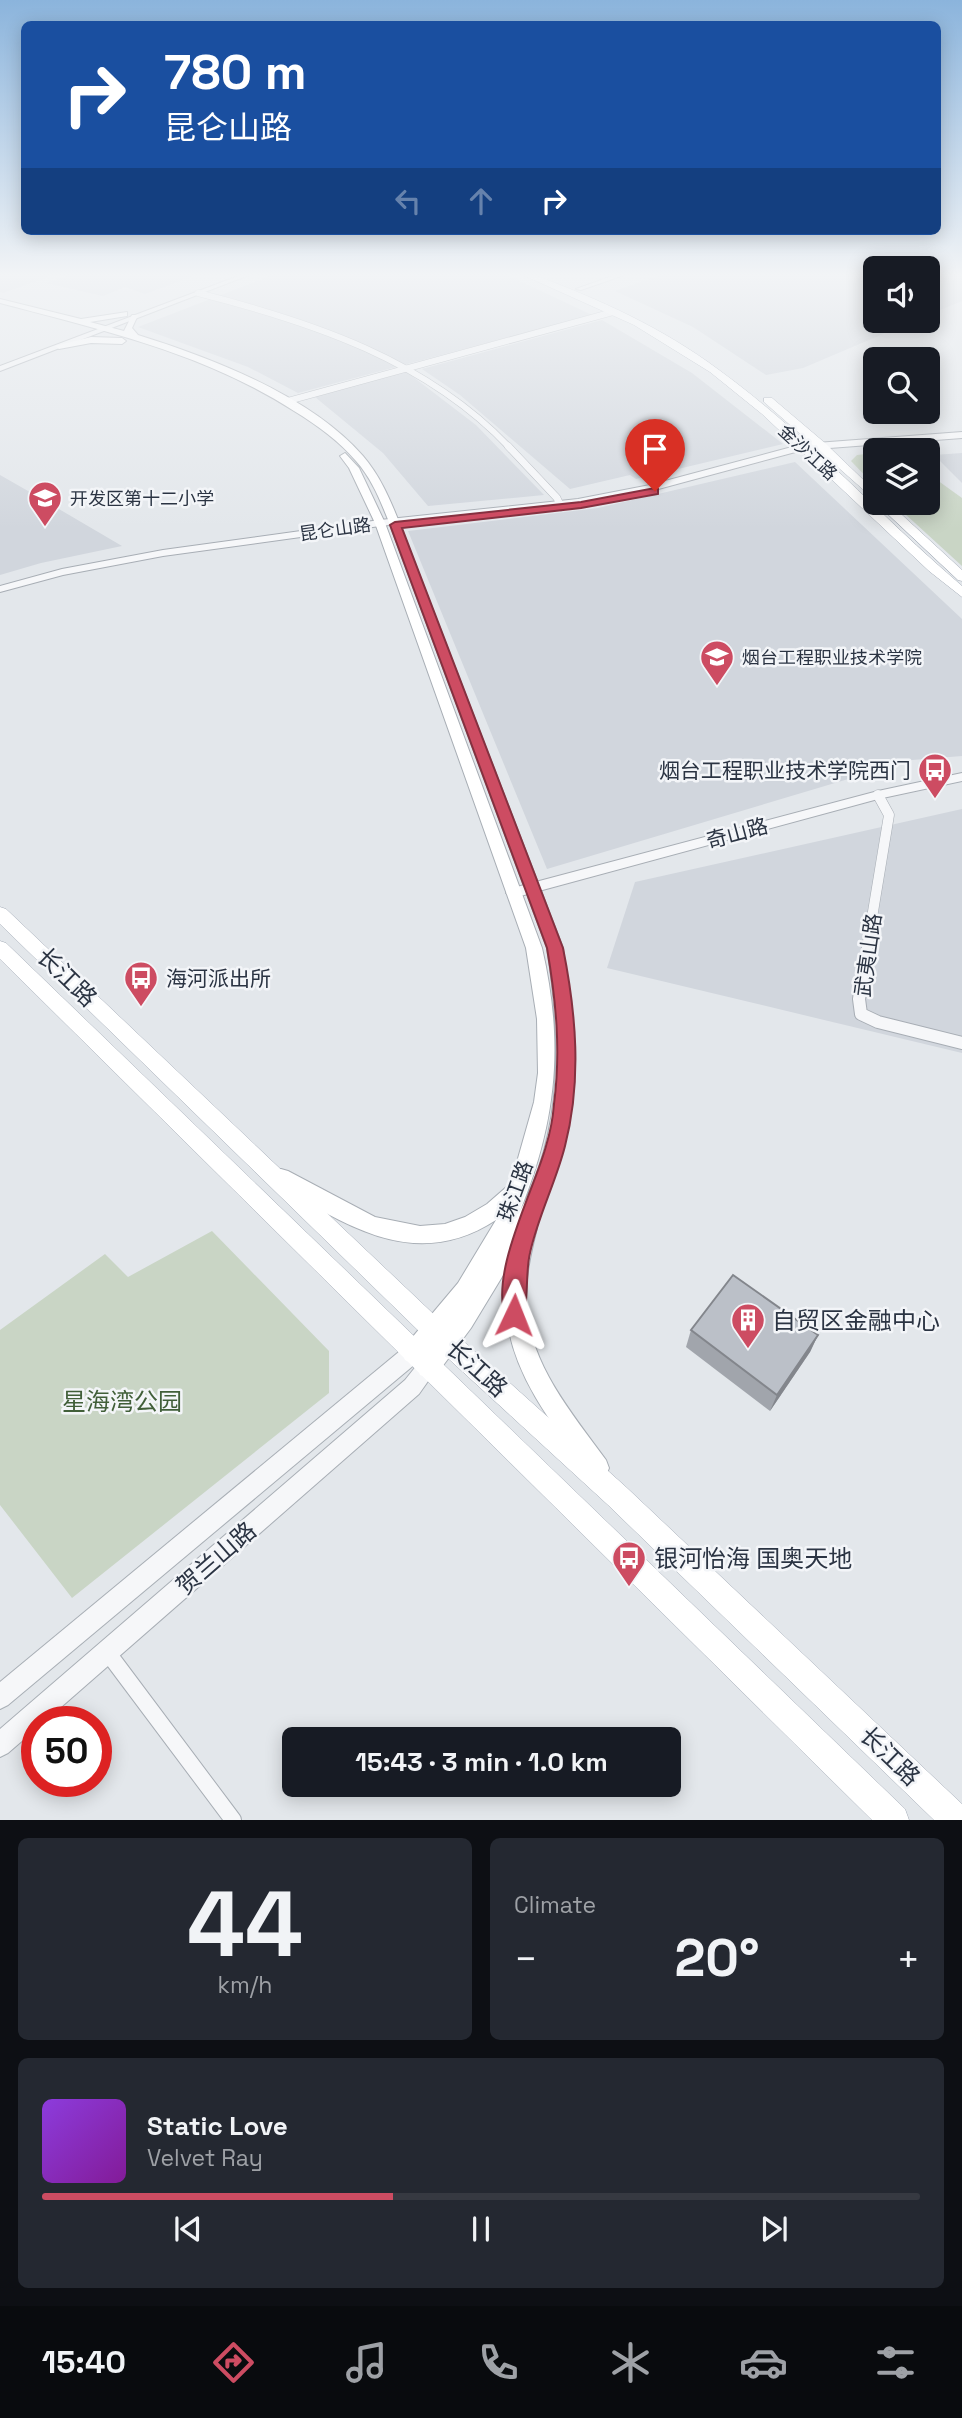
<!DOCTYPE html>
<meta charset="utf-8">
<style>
body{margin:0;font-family:"Space Grotesk","Noto Sans SC",sans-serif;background:#242831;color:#f1f3f6;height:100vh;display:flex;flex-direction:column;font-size:26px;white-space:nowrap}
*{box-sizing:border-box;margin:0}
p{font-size:23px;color:#9ea1a6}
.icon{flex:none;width:38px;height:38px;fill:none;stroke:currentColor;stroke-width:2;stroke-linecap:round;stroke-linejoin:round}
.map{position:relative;height:1820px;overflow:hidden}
.side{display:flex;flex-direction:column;gap:18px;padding:18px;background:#0d0f14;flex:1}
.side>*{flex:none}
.top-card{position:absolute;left:21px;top:21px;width:920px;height:214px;border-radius:10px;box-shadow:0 4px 18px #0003;background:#1a4fa0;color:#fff;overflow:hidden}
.tools{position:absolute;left:863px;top:256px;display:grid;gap:14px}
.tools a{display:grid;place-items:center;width:77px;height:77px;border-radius:10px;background:#171b24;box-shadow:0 4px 18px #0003;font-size:35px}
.speed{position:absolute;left:21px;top:1706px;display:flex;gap:14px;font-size:35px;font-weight:700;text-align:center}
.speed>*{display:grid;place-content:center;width:91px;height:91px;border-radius:50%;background:#171b24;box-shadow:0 4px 18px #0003;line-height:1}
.speed .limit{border:10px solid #d22;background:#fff;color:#111}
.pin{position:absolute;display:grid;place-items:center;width:60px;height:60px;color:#fff;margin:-72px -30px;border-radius:50% 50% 50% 0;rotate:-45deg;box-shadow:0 0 7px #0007}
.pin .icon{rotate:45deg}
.me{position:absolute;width:77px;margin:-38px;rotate:2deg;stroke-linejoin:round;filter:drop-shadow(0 0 5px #0008)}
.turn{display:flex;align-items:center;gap:24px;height:147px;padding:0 28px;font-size:32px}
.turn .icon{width:91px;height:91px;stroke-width:2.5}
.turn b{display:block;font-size:49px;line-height:60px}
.lanes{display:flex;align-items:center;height:66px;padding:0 28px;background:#0003;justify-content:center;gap:35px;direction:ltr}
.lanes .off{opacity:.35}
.big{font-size:52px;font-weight:700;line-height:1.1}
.side .card{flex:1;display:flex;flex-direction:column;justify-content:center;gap:10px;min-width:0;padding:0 24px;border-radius:10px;background:#242831}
.side .dial{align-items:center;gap:0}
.dial b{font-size:91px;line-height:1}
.song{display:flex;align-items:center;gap:21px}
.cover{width:84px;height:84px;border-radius:10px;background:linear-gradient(135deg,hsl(270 70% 55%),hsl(290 70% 35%))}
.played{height:7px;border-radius:4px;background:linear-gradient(90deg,#cd4c62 40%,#363941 40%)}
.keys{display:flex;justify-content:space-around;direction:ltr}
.heat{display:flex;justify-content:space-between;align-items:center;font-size:38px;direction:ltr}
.side .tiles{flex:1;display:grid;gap:18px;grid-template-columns:1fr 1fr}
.card:last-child{grid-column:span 2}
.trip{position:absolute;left:282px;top:1727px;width:399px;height:70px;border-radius:10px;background:#171b24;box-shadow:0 4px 18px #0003;font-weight:700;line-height:70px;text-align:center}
.tab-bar{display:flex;height:112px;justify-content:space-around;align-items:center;background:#090b0e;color:#9ea1a6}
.tab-bar .icon{width:49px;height:49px}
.tab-bar .selected{color:#cd4c62}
.tab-bar b{font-size:32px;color:#f1f3f6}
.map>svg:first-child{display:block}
.built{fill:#d1d6dd}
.green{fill:#c9d5c5}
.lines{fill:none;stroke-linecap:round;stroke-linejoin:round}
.minor-far4-casing{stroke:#a8aeb5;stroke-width:7}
.minor-far3-casing{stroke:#a8aeb5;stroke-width:8}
.minor-far2-casing{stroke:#a8aeb5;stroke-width:11}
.minor-far1-casing{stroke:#a8aeb5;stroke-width:14}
.minor-casing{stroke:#a8aeb5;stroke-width:18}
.tertiary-casing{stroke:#a8aeb5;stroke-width:2}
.secondary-casing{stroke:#a8aeb5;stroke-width:2}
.primary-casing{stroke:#a3abb7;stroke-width:1}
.minor-far4{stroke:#f6f7f9;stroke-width:6}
.minor-far3{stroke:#f6f7f9;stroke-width:7}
.minor-far2{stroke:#f6f7f9;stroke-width:10}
.minor-far1{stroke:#f6f7f9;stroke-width:12}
.minor{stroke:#f6f7f9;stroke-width:16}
.tertiary{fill:#f6f7f9;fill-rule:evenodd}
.secondary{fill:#fff;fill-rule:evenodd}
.primary{fill:#fff;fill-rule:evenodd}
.wall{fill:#a1a5ac}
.shaded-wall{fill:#83868c}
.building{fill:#bbc0c8;stroke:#83868c;stroke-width:2}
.route{fill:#cd4c62;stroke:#853140;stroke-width:2}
.labels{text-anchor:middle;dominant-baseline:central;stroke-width:5;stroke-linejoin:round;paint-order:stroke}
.far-street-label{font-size:18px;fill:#2b3443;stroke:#f3f5f8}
.far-poi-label{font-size:18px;fill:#2b3443;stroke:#f3f5f8;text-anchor:start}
.poi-label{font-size:21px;fill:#2b3443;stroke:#f3f5f8;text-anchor:end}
.street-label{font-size:21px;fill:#2b3443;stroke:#f3f5f8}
.near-street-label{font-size:24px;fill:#2b3443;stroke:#f3f5f8}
.near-poi-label{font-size:24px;fill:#2b3443;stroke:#f3f5f8;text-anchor:start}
.near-park-label{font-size:24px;fill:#415f39;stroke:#f3f5f8}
</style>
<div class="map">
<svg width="962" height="1820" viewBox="0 0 962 1820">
<rect width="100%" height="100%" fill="#e3e7eb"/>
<g class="built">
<path d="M0,275H53L3,293L0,292Z"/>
<path d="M70,275H196L145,294L125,287L103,296L46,283Z"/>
<path d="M273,275H507L592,315L298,393L248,367L138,327Z"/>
<path d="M660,275H875V320H916L803,368L766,375L693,327L615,291Z"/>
<path d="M928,275H962V301L928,315Z"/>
<path d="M602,320L692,373L783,444L636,479L630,475L570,489L460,395L422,369Z"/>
<path d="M404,370L476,425L544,495L428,506L383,453L315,397Z"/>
<path d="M962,453V483L934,455Z"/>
<path d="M795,462L962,619V756L912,760L547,869L408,531L598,508Z"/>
<path d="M0,475L35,495L122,546L41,563L0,575Z"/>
<path d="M962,809V1053L607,968L635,882Z"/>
</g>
<g class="green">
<path d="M875,453V486L851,461L857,455Z"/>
<path d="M928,469L937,480L962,498V566L892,502H928Z"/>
<path d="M212,1231L329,1351V1393L72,1598L0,1505V1330L105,1254L128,1277Z"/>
</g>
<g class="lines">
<g class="minor-far4-casing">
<g id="minor-far4">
<path d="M198,293C312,322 427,360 510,448"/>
<path d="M288,401L613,312"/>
</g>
</g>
<g class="minor-far3-casing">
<path id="minor-far3" d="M508,446L557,498L561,507"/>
</g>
<g class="minor-far2-casing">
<path id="minor-far2" d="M865,960L889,815L878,795"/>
</g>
<g class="minor-far1-casing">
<path id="minor-far1" d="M866,958L859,999L861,1014L878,1022L962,1043"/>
</g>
<g class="minor-casing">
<path id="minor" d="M108,1653L233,1820"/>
</g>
<g class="tertiary-casing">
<g id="tertiary">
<path d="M241,275H249L0,371V366Z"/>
<path d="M615,275H624L581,290L576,289Z"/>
<path d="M962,432V438L803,450L651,491L578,505L380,526L163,556L63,575L0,592V586L62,569L163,550L380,520L578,499L650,485L803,444Z"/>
<path d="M962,773V781L878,799L513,898L506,893L513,888L878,791Z"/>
<path d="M413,1344L420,1346L423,1353L420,1360L8,1705L0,1709V1682L406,1346Z"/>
<path d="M428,1357L435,1360L438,1367L419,1394L44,1722H37V1728L8,1753L0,1757V1729L405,1380L421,1360Z"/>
</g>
</g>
<g class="secondary-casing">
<g id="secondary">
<path d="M0,299L81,319L127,312V316L90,322L124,331L132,315H138L132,328L138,335C212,358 311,396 363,456C380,476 390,499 399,522L563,948L575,1045L571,1108L556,1171L534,1223L537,1228C531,1252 525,1278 526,1303C530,1365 571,1412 606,1460L609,1468L606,1476L598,1479L590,1476C558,1431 520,1386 509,1331C504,1310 506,1288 508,1267L471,1328L436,1375L428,1378L420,1375L417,1367L420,1361L413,1364L405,1360L402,1353L405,1346L458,1283L496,1220C415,1273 346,1225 274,1183L271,1177L274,1171L281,1169L288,1171L375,1217L420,1226L445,1224L465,1217L487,1204L511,1183L534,1102L538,1073L537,1019L526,948L375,523L349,468L340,456L345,453L359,468L385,523L542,948C564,1043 557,1120 520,1211C564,1130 561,1036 547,948L389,522C380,500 372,479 356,461C339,441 317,425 294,411C204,353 102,330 0,303Z"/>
<path d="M91,337L122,338L126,341L122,344L91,343L59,349L55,346Z"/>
</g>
</g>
<g class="primary-casing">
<g id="primary">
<path d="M523,275H534C599,299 663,328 719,370C807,434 880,516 962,586V597L929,571L762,414L710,372L634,325Z"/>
<path d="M764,398H772L825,443L875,491V500L764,402Z"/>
<path d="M875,502H888L962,570V581L958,580Z"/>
<path d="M0,907L6,909L443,1323L626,1487L962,1804V1820H934L608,1505L427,1339L0,924Z"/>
<path d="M0,941L6,943L905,1809L909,1820H872L0,959Z"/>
</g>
</g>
<use href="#minor-far4" class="minor-far4"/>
<use href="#minor-far3" class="minor-far3"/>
<use href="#minor-far2" class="minor-far2"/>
<use href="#minor-far1" class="minor-far1"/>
<use href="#minor" class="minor"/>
<use href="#tertiary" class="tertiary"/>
<use href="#secondary" class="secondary"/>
<use href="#primary" class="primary"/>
</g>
<path class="wall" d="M691,1330L818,1335L810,1352L770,1411L686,1347Z"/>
<path class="shaded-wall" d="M818,1335L810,1352L770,1411L777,1395Z"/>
<path class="building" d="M733,1275L818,1335L777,1395L691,1330Z"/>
<linearGradient id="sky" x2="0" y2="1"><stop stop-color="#8bb4dc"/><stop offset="0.52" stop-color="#f2f4f6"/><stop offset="1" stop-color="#f2f4f6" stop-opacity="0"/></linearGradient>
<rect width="962" height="529" fill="url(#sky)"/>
<path class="route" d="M655,488L658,489V494L581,508L402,528L563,948C576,1013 582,1080 565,1146C556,1182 538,1216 530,1253C525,1273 529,1306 522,1322L514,1325L507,1322C487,1276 534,1191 546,1146C550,1133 553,1117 554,1104C561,1050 556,1001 547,948L390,525L395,522L581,502Z"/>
<defs>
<g id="school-pin" transform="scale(1.75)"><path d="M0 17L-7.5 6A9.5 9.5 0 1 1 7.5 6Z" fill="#cd4c62" stroke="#f3f5f8"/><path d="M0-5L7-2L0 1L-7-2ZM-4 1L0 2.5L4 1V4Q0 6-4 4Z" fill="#fff"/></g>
<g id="bus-pin" transform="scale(1.75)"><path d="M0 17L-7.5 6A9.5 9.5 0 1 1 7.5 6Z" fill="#cd4c62" stroke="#f3f5f8"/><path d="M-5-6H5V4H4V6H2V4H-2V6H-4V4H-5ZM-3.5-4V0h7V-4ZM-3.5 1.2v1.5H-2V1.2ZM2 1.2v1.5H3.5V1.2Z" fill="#fff"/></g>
<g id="building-pin" transform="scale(1.75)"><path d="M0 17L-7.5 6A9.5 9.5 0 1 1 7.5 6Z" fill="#cd4c62" stroke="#f3f5f8"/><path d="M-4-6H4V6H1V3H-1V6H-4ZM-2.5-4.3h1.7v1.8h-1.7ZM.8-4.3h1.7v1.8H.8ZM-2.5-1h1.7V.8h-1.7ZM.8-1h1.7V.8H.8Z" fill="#fff"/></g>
</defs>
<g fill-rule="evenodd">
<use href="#school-pin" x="45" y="498"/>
<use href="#school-pin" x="717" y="657"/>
<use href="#bus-pin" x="935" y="770"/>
<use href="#bus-pin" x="141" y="978"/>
<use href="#building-pin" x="748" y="1320"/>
<use href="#bus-pin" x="629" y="1558"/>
</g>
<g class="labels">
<g class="far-street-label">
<text transform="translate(808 452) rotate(43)">金沙江路</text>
<text transform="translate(335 529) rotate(-8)">昆仑山路</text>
</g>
<g class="far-poi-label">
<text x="70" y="498">开发区第十二小学</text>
<text x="742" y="657">烟台工程职业技术学院</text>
</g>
<g class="poi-label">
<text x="911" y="770">烟台工程职业技术学院西门</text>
<text x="166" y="978" text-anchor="start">海河派出所</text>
</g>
<g class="street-label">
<text transform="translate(737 833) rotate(-15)">奇山路</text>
<text transform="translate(868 955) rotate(-82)">武夷山路</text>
<text transform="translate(515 1191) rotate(-70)">珠江路</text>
</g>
<g class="near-street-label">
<text transform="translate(67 977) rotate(44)">长江路</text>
<text transform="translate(477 1368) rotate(42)">长江路</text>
<text transform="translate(216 1558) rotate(-41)">贺兰山路</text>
<text transform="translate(890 1756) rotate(44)">长江路</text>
</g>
<g class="near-poi-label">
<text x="772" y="1320">自贸区金融中心</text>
<text x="654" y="1558">银河怡海 国奥天地</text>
</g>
<g class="near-park-label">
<text x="122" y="1401">星海湾公园</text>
</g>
</g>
</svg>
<div class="tools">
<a><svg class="icon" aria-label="sound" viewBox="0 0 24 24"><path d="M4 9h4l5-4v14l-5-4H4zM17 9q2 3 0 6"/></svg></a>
<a><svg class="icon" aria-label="search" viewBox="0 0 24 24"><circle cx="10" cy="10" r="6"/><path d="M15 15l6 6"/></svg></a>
<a><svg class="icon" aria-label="layers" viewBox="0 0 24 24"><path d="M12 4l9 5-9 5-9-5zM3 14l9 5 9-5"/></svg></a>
</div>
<div class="speed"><div class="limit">50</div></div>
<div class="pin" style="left:655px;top:491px;background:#d93025"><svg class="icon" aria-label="arrive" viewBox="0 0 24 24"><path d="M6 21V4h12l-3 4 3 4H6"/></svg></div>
<svg class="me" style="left:514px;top:1315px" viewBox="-20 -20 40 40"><path d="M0-17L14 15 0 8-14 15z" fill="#cd4c62" stroke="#fff" stroke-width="4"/></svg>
<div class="trip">15:43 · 3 min · 1.0 km</div>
<div class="top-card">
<div class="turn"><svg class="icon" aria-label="right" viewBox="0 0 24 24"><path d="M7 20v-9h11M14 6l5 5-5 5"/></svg><div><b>780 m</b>昆仑山路</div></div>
<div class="lanes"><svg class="icon off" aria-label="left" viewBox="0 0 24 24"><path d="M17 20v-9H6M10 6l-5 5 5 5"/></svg><svg class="icon off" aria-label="ahead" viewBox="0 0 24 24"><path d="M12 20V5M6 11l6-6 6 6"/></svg><svg class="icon" aria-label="right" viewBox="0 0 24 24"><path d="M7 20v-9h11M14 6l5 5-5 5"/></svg></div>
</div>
</div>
<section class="side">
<div class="tiles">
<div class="card dial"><b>44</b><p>km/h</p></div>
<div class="card"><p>Climate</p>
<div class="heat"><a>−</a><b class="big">20°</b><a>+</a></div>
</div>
<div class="card">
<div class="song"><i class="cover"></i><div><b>Static Love</b><p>Velvet Ray</p></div></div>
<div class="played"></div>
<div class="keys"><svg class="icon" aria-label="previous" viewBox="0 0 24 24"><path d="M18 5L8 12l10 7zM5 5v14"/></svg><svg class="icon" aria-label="pause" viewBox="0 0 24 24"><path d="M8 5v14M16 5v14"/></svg><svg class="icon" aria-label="next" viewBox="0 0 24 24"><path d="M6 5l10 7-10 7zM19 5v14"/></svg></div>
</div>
</div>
</section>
<nav class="tab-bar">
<b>15:40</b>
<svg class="icon selected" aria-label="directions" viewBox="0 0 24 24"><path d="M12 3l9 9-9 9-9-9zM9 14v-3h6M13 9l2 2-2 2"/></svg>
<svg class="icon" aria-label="music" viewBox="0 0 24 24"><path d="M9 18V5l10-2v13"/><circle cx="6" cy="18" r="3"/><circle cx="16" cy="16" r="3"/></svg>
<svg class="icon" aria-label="phone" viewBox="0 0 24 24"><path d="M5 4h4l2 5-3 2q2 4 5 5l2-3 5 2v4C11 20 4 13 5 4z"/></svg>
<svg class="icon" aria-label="climate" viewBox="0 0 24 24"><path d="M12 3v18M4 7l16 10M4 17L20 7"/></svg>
<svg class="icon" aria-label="car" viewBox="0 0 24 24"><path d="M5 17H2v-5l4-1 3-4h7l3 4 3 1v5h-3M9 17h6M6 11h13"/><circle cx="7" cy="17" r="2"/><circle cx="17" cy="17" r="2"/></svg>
<svg class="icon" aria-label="filters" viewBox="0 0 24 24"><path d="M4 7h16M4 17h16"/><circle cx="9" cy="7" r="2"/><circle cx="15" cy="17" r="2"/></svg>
</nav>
